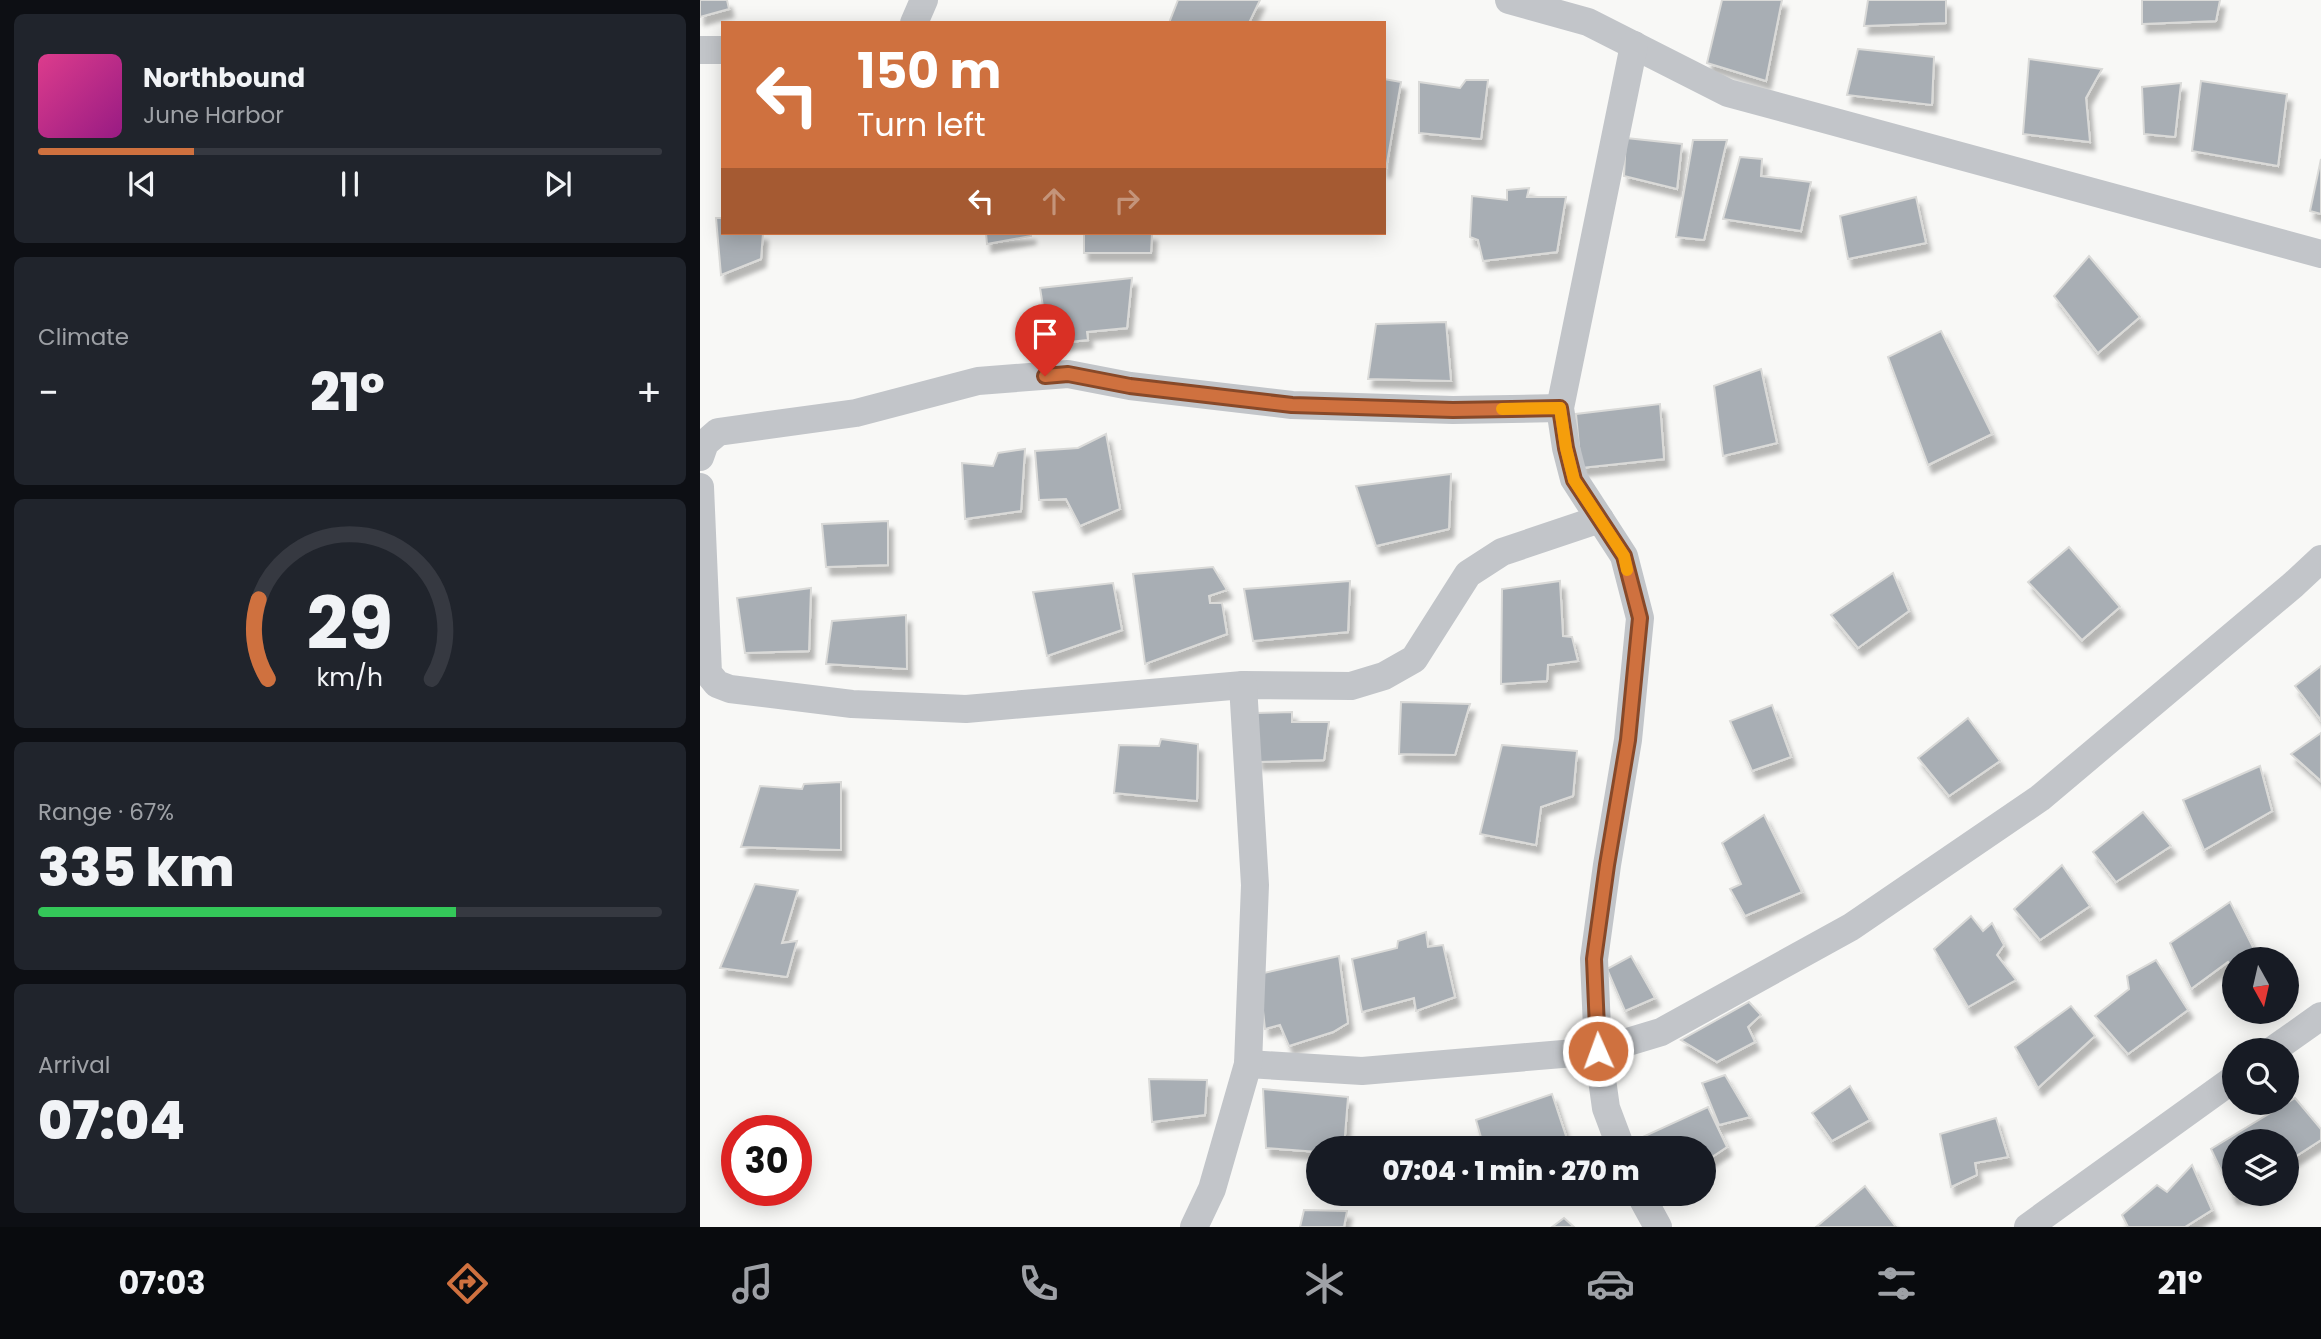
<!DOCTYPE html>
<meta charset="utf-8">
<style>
body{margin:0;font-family:Poppins,sans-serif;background:#20242c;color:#f1f3f6;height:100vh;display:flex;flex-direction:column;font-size:26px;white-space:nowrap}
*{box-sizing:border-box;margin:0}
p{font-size:23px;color:#9ea1a6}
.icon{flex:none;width:38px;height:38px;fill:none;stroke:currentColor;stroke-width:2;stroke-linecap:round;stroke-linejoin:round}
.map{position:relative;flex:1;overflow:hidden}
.sheet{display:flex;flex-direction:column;gap:14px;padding:14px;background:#0d0f14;width:700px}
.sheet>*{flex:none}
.top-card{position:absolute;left:21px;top:21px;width:665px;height:214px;border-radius:0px;box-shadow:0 4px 18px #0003;background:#cf713f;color:#fff;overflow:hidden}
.needle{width:46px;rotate:172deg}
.buttons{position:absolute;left:1522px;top:947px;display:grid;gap:14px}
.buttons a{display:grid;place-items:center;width:77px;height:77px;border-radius:50%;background:#171b24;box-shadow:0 4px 18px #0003;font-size:35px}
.speed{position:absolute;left:21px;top:1115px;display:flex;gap:14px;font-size:35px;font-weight:700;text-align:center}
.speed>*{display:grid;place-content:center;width:91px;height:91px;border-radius:50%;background:#171b24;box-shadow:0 4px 18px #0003;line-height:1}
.speed .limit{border:10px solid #d22;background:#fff;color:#111}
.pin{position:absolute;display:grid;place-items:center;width:60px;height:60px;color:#fff;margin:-72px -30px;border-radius:50% 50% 50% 0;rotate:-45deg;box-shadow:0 0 7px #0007}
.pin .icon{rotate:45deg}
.me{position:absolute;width:77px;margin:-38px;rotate:358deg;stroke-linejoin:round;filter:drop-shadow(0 0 5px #0008)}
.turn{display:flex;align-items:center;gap:24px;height:147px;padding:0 21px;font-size:32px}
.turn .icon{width:91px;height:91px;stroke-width:2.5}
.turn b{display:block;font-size:49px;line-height:60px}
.lanes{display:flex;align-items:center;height:66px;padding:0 21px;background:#0003;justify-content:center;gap:35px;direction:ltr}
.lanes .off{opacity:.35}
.big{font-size:52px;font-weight:800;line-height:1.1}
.sheet .tile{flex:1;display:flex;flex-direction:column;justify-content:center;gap:10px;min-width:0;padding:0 24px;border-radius:10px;background:#20242c}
.sheet .dial{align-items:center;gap:0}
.dial svg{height:182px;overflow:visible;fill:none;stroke:#363941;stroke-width:7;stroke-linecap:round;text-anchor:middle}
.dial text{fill:#f1f3f6;stroke:none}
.song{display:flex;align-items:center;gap:21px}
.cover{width:84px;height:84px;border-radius:10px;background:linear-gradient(135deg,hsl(330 70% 55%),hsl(310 70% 35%))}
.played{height:7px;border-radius:4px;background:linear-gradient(90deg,#cf713f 25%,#363941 25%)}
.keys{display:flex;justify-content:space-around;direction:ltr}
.heat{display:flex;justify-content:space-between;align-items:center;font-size:38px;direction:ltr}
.charge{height:10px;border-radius:5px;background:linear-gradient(90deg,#34c759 67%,#363941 0)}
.trip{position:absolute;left:606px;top:1136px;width:410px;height:70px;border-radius:35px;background:#171b24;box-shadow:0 4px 18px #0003;font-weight:800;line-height:70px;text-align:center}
.tabs{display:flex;height:112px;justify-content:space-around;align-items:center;background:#090b0e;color:#9ea1a6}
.tabs .icon{width:49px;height:49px}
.tabs .selected{color:#cf713f}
.tabs b{font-size:32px;color:#f1f3f6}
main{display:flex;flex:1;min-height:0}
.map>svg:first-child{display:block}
.building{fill:#a8aeb4;stroke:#dadad8;stroke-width:2;filter:url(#shadow)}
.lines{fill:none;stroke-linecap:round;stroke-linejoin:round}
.minor{stroke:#c2c5c9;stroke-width:28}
.route-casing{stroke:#874929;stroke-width:18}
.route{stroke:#cf713f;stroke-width:12}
.slow{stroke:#f59e0b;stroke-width:12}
</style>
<main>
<section class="sheet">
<div class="tile">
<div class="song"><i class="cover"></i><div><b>Northbound</b><p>June Harbor</p></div></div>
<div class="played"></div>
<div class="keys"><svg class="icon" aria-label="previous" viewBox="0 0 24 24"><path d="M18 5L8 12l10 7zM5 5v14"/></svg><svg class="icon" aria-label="pause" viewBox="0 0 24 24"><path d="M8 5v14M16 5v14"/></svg><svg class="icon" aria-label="next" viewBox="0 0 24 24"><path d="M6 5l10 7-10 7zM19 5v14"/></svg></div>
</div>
<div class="tile"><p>Climate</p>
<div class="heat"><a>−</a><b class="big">21°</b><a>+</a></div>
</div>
<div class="tile dial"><svg viewBox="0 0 100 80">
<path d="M14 69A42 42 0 1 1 86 69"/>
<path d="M14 69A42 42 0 0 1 10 34" stroke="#cf713f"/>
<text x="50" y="56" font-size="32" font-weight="700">29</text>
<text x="50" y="72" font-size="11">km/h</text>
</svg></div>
<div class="tile"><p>Range · 67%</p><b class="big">335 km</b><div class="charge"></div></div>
<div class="tile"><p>Arrival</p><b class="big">07:04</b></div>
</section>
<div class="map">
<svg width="1621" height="1227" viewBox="0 0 1621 1227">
<defs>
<filter id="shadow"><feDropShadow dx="4.5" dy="8" stdDeviation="2" flood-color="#0004"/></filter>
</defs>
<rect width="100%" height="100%" fill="#f8f8f6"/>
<g class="building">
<path d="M0,0H27L29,9L0,17Z"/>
<path d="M478,0H560L549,23H469Z"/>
<path d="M1022,0H1082L1066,81L1007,63Z"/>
<path d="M1168,0H1246V23L1164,26Z"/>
<path d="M1442,0H1520L1516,21L1442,24Z"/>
<path d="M1158,49L1234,57L1232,105L1147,95Z"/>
<path d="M1329,59L1402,69L1386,98L1390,142L1323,134Z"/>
<path d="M684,79L701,82L686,169H684Z"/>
<path d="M766,80H788L781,139L719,133V82L760,88Z"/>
<path d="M1501,81L1587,94L1578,166L1492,151Z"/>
<path d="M1481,83L1475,137L1444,134L1442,87Z"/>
<path d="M926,138L982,144L977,189L924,176Z"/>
<path d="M993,140H1027L1004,240L976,237Z"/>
<path d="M1040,157L1062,159L1061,176L1111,182L1101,231L1023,219Z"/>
<path d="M1621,159V214L1610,211Z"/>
<path d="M829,188L827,197H866L857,252L783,261L778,240L770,237L772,196L807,200V190Z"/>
<path d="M1216,197L1226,243L1148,259L1140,216Z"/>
<path d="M16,218H23V233H63L61,259L21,275Z"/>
<path d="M286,233H331V236L287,244Z"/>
<path d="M384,233H452L451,253H384Z"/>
<path d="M1389,256L1440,317L1398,353L1354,296Z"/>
<path d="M432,278L427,328L387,332L388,340L349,344L340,288Z"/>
<path d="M746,322L751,381L668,379L676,324Z"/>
<path d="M1241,331L1292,434L1228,465L1188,357Z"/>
<path d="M1061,369L1077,443L1023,456L1014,386Z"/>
<path d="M960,404L964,459L881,468L876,414Z"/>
<path d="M406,434L420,509L380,526L366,499L339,500L335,451L378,448Z"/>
<path d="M325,449L321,511L265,519L262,463L293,466L298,453Z"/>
<path d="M751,474L749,529L676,546L656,486Z"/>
<path d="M188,521V565L126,567L122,524Z"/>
<path d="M1369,547L1420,607L1382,640L1328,582Z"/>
<path d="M513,567L527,590L509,596L510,603H522L527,634L445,664L433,574Z"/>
<path d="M1193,573L1209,611L1158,648L1131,615Z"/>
<path d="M650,581L648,632L553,641L544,589Z"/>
<path d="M860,581L863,636L872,637L878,661L848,665L847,681L801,684L802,589Z"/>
<path d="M413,583L422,630L347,656L333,592Z"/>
<path d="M111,588L109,651L45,653L37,598Z"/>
<path d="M206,615L207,669L126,664L132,621Z"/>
<path d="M1621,666V720L1595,686Z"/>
<path d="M701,702L770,704L755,755L699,754Z"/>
<path d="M1072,705L1091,757L1052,771L1030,721Z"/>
<path d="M592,712V722H629L624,760L558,762L555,713Z"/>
<path d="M1268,718L1300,761L1249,796L1218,758Z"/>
<path d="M1621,733V781L1591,754Z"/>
<path d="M461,739L498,744L497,801L414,793L419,745L459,746Z"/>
<path d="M802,745L877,751L873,796L841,807L836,845L780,834Z"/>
<path d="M1560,766L1572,811L1504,850L1483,800Z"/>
<path d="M141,782V850L41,847L60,786L102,789L104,784Z"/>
<path d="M1443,812L1471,846L1416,882L1393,852Z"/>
<path d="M1064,815L1102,892L1045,916L1030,889L1041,884L1022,843Z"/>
<path d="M1362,865L1390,906L1340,940L1314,909Z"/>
<path d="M55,884L98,890L82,943L97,941L87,977L20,968Z"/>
<path d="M1530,902L1558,957L1535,959V971L1528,962L1491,989L1470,943Z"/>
<path d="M1271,916L1283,931L1292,923L1304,945L1297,955L1316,980L1268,1007L1234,949Z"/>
<path d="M726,932L728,947L743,945L755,997L716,1011L714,998L662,1012L652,959L697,948L698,941Z"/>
<path d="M639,956L648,1023L633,1032L589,1046L580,1025L565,1029L559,974Z"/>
<path d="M931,956L955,998L925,1011L907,969Z"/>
<path d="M1456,960L1488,1010L1428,1054L1395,1016L1429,989L1427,976Z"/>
<path d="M1049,1002L1061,1015L1048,1027L1055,1042L1017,1062L981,1040Z"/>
<path d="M1371,1006L1395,1036L1338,1088L1315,1047Z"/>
<path d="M1025,1075L1050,1117L1019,1125L1002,1083Z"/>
<path d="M449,1079L507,1080L505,1115L452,1122Z"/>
<path d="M1150,1086L1170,1120L1132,1141L1112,1113Z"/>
<path d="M563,1089L648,1097L644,1148H618V1152L566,1148Z"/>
<path d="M852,1094L870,1148H784L776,1120Z"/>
<path d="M1595,1098L1621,1129V1140L1587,1162V1141H1535V1194H1570L1533,1196L1511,1149Z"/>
<path d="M1008,1107L1027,1147L1003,1163V1148H938L936,1140Z"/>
<path d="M1296,1118L1308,1157L1275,1163L1277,1175L1251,1187L1240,1134Z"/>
<path d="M1492,1165L1512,1210L1485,1227H1428L1422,1215L1457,1185L1467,1192Z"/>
<path d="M1165,1186L1196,1227H1116Z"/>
<path d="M604,1210L647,1211L644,1227H600Z"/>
<path d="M864,1218L874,1227H852Z"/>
</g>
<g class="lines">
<g class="minor">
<path d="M809,0L888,22L1028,93L1621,254"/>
<path d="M214,23L224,0"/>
<path d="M0,50H23"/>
<path d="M0,457L5,443L18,432L156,413L278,381L368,374L430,386L592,405L753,410L860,408"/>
<path d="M0,487L8,673L17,684L30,689L152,704L266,709L543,685L651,686L684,676L714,659L768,574L802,552L900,519"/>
<path d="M1573,1050L1621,1016"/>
<path d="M548,1064L662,1071L898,1051L961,1032L1151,927L1340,798L1593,585L1621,559"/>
<path d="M921,1148L906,1108L898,1051L894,959L907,865L928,740L940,618L924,556L874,479L866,448L860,408L934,45"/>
<path d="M940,1194L958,1227"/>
<path d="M494,1227L512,1189L548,1064L555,885L543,685"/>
<path d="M1328,1227L1535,1078"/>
</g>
</g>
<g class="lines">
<g class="route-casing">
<path id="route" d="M345,376L368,374L430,386L592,405L753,410L860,408L866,448L874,480L924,556L940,618L928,740L907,865L894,959L898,1051"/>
</g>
<use href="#route" class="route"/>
<path class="slow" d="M802,409L860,408L866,448L874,480L924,556L927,570"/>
</g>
</svg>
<div class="buttons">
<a><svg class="needle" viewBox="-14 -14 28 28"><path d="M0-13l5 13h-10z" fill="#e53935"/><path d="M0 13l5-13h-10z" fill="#9ea1a6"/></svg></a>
<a><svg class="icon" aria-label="search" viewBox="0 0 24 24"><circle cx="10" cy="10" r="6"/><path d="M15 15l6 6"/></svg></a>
<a><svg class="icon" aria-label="layers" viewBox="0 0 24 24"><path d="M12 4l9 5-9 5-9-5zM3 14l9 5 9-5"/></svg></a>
</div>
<div class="speed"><div class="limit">30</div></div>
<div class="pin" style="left:345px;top:376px;background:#d93025"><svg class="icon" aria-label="arrive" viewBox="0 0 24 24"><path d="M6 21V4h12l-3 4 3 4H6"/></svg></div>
<svg class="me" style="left:898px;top:1051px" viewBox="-20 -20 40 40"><circle r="17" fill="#cf713f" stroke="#fff" stroke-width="3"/><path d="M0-11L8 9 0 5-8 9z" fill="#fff"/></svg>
<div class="trip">07:04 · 1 min · 270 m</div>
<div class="top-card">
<div class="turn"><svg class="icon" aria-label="left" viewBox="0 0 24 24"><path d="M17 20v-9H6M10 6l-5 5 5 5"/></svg><div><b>150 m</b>Turn left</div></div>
<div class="lanes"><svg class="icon" aria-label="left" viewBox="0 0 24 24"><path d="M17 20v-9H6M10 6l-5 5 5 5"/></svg><svg class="icon off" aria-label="ahead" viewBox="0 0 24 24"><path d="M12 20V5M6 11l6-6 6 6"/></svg><svg class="icon off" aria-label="right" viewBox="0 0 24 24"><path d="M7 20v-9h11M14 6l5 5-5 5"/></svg></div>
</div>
</div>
</main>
<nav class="tabs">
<b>07:03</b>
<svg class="icon selected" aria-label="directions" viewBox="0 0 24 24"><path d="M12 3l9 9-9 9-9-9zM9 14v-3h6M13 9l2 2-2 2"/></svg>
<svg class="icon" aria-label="music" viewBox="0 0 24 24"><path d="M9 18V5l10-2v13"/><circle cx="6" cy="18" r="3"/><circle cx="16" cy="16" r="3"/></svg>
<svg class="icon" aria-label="phone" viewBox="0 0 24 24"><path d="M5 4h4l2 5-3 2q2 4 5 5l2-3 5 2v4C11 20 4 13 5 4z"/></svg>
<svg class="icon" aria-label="climate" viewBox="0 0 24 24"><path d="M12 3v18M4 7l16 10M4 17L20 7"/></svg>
<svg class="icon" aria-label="car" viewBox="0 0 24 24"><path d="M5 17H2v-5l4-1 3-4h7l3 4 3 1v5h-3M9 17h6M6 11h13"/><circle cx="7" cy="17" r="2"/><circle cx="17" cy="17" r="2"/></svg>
<svg class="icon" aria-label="filters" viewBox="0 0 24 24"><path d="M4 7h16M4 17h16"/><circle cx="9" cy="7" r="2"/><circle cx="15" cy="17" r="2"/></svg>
<b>21°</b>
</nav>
